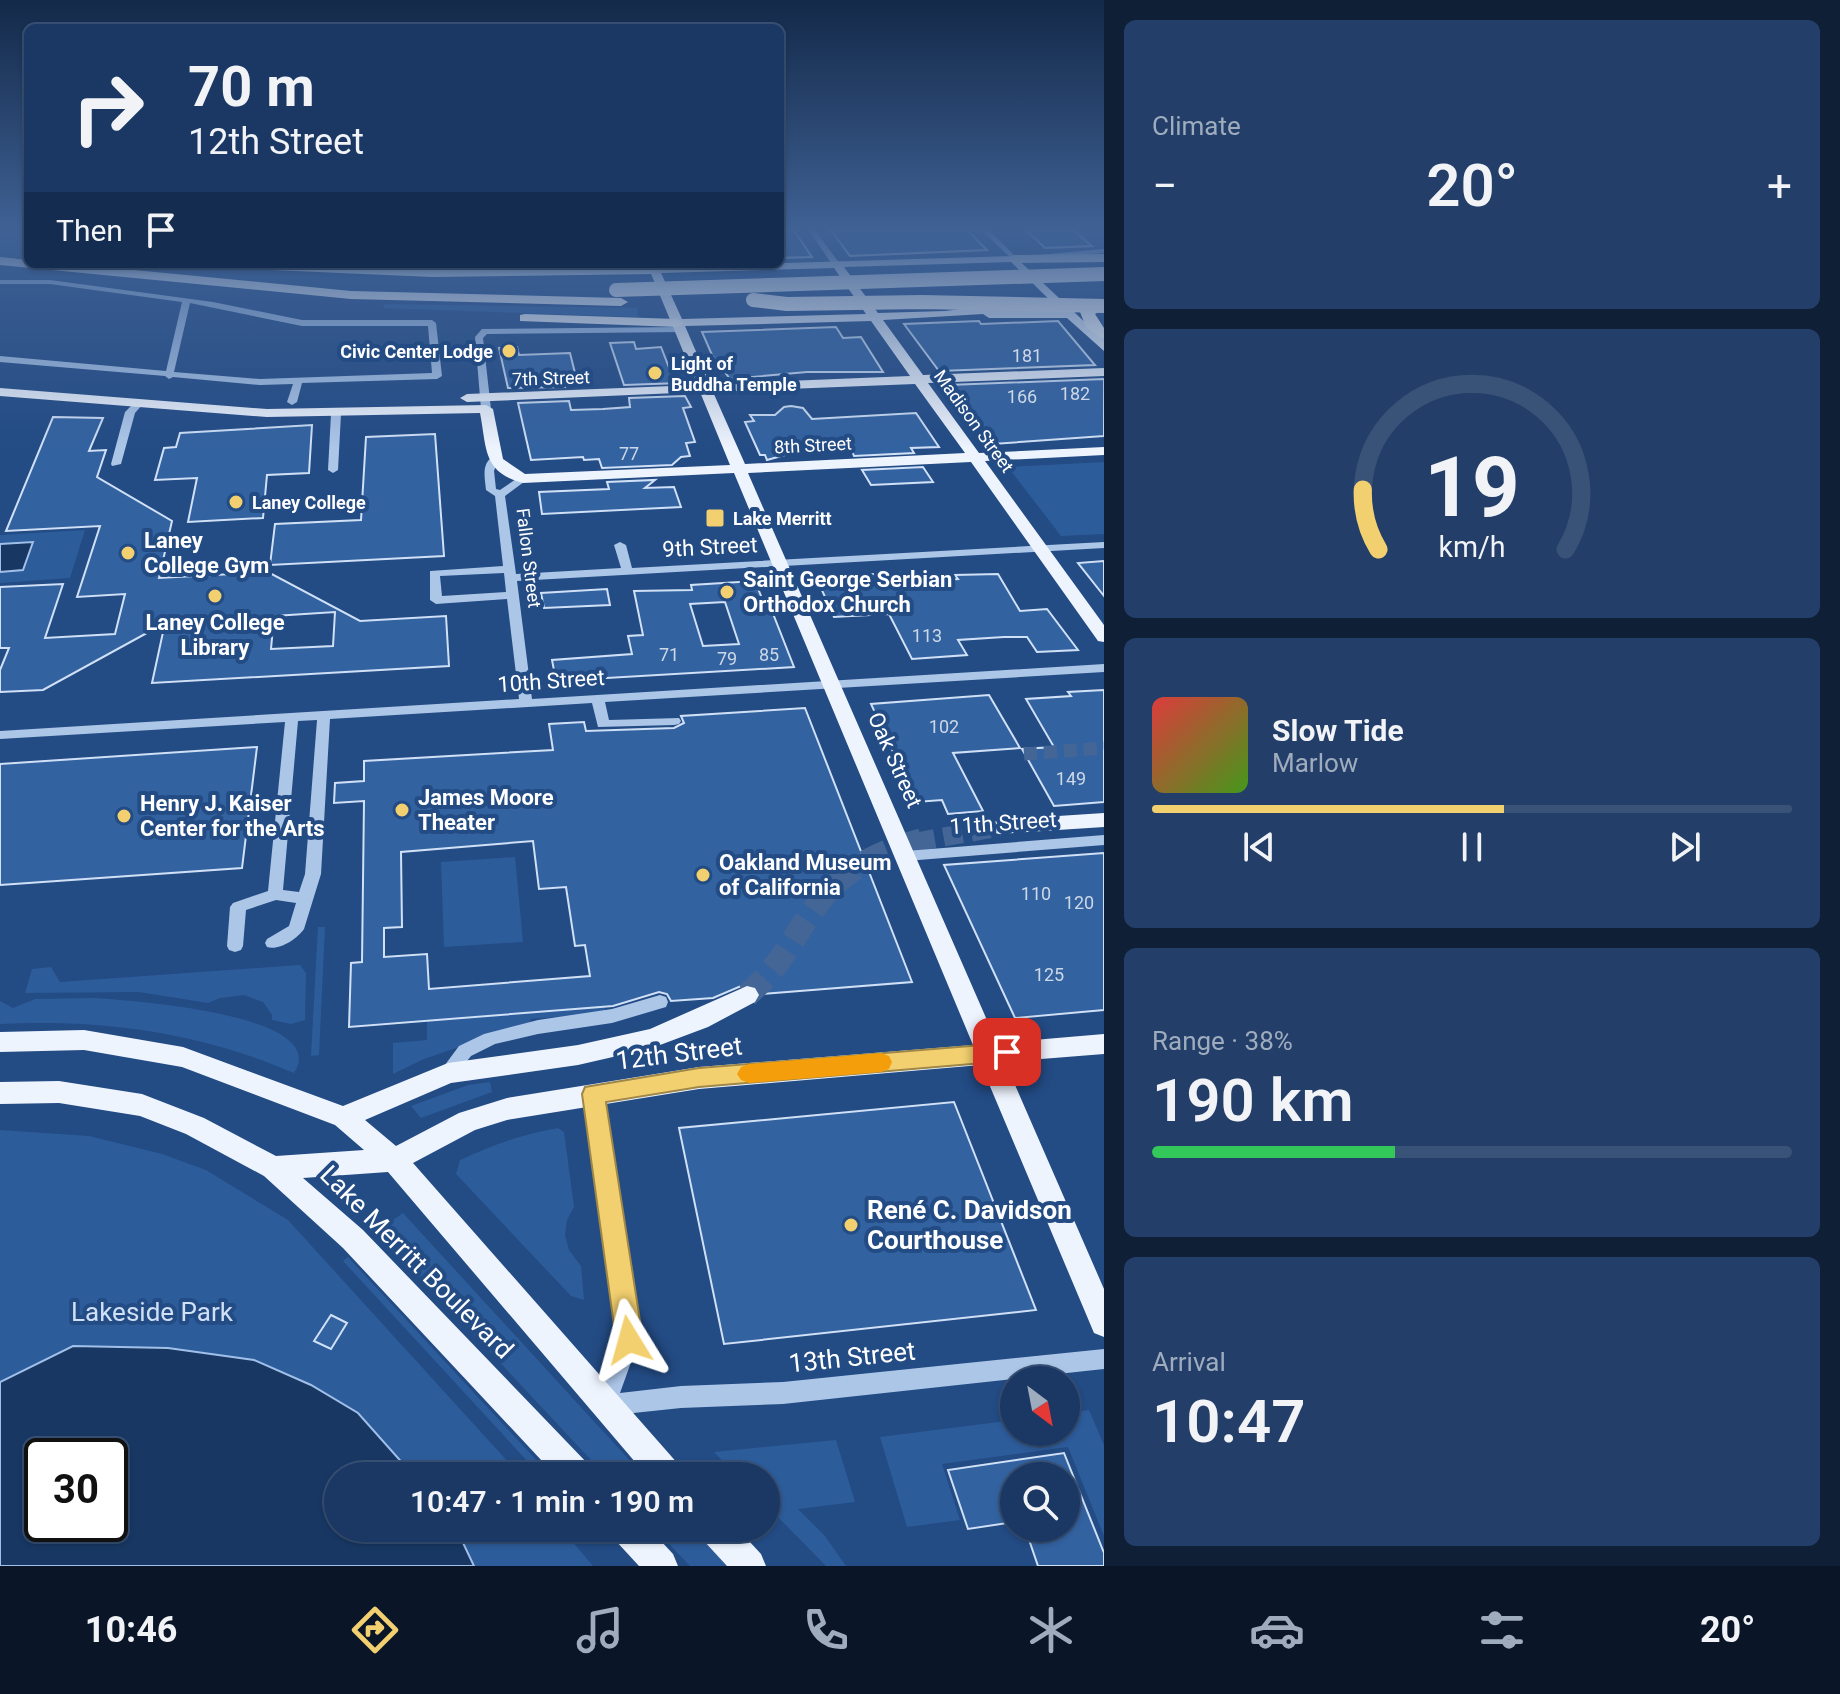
<!DOCTYPE html>
<meta charset="utf-8">
<style>
body{margin:0;font-family:Roboto,sans-serif;background:#233f69;color:#f1f3f6;height:100vh;display:flex;flex-direction:column;font-size:30px;white-space:nowrap}
*{box-sizing:border-box;margin:0}
p{font-size:26px;color:#9facbe}
.icon{flex:none;width:44px;height:44px;fill:none;stroke:currentColor;stroke-width:2;stroke-linecap:round;stroke-linejoin:round}
.map{position:relative;flex:1;overflow:hidden}
.panel{display:flex;flex-direction:column;gap:20px;padding:20px;background:#0e1f36;width:736px}
.panel>*{flex:none}
.hud{position:absolute;left:24px;top:24px;width:760px;height:244px;border-radius:12px;box-shadow:0 2px 6px #0004,0 0 0 2px #385278;background:#1a3863;color:#f1f3f6;overflow:hidden}
.needle{width:52px;rotate:148deg}
.fabs{position:absolute;left:1000px;top:1366px;display:grid;gap:16px}
.fabs a{display:grid;place-items:center;width:80px;height:80px;border-radius:50%;background:#1a3863;box-shadow:0 2px 6px #0004,0 0 0 2px #385278;font-size:40px}
.speed{position:absolute;left:24px;top:1438px;display:flex;gap:16px;font-size:40px;font-weight:700;text-align:center}
.speed>*{display:grid;place-content:center;width:104px;height:104px;border-radius:50%;background:#1a3863;box-shadow:0 2px 6px #0004,0 0 0 2px #385278;line-height:1}
.speed .limit{border:4px solid #111;border-radius:12px;background:#fff;color:#111}
.pin{position:absolute;display:grid;place-items:center;width:68px;height:68px;color:#fff;margin:-34px;border-radius:16px;box-shadow:0 4px 12px #0006}
.me{position:absolute;width:88px;margin:-44px;rotate:352deg;stroke-linejoin:round;filter:drop-shadow(0 0 6px #0008)}
.turn{display:flex;align-items:center;gap:28px;height:168px;padding:0 32px;font-size:36px}
.turn .icon{width:104px;height:104px;stroke-width:2.5}
.turn b{display:block;font-size:56px;line-height:68px}
.then{display:flex;align-items:center;height:76px;padding:0 32px;background:#0003;gap:16px;font-size:30px}
.big{font-size:60px;font-weight:600;line-height:1.1}
.panel .card{flex:1;display:flex;flex-direction:column;justify-content:center;gap:12px;min-width:0;padding:0 28px;border-radius:12px;background:#233f69}
.panel .dial{align-items:center;gap:0}
.dial svg{height:208px;overflow:visible;fill:none;stroke:#385278;stroke-width:7;stroke-linecap:round;text-anchor:middle}
.dial text{fill:#f1f3f6;stroke:none}
.song{display:flex;align-items:center;gap:24px}
.cover{width:96px;height:96px;border-radius:12px;background:linear-gradient(135deg,hsl(0 70% 55%),hsl(100 70% 35%))}
.played{height:8px;border-radius:4px;background:linear-gradient(90deg,#f3d06f 55%,#385278 55%)}
.keys{display:flex;justify-content:space-around;direction:ltr}
.heat{display:flex;justify-content:space-between;align-items:center;font-size:44px;direction:ltr}
.charge{height:12px;border-radius:6px;background:linear-gradient(90deg,#34c759 38%,#385278 0)}
.trip{position:absolute;left:324px;top:1462px;width:456px;height:80px;border-radius:40px;background:#1a3863;box-shadow:0 2px 6px #0004,0 0 0 2px #385278;font-weight:600;line-height:80px;text-align:center}
.tab-bar{display:flex;height:128px;justify-content:space-around;align-items:center;background:#0a1628;color:#9facbe}
.tab-bar .icon{width:56px;height:56px}
.tab-bar .on{color:#f3d06f}
.tab-bar b{font-size:36px;color:#f1f3f6}
main{display:flex;flex:1;min-height:0}
.map>svg:first-child{display:block}
.green{fill:#2d5c9b;fill-rule:evenodd}
.water{fill:#183763;stroke:#a0c0e9;stroke-width:2;fill-rule:evenodd}
.building{fill:#3362a0;stroke:#d0e0f6;stroke-width:2;fill-rule:evenodd}
.lines{fill:none;stroke-linecap:round;stroke-linejoin:round}
.minor-tunnel{stroke:#446696;stroke-width:13;stroke-dasharray:13 7;stroke-linecap:butt}
.major-tunnel-far1{stroke:#446696;stroke-width:19;stroke-dasharray:19 9;stroke-linecap:butt}
.major-tunnel{stroke:#446696;stroke-width:24;stroke-dasharray:24 12;stroke-linecap:butt}
.minor{fill:#acc6e8;fill-rule:evenodd}
.major{fill:#eef4fe;fill-rule:evenodd}
.highway{fill:#fff;fill-rule:evenodd}
.highway-bridge{stroke:#fff;stroke-width:14}
.route{fill:#f3d06f;stroke:#9e8748;stroke-width:2}
.slow{fill:#f59e0b}
.poi-dot{fill:#f3d06f;stroke:#234b84;stroke-width:3}
.labels{text-anchor:middle;dominant-baseline:central;stroke-width:8;stroke-linejoin:round;paint-order:stroke}
.far-poi-label{font-size:18px;font-weight:bold;fill:#fff;stroke:#234b84;text-anchor:start}
.number-label{font-size:18px;fill:#ccd8e7}
.far-street-label{font-size:18px;fill:#fff;stroke:#234b84}
.poi-label{font-size:22px;font-weight:bold;fill:#fff;stroke:#234b84;text-anchor:start}
.street-label{font-size:22px;fill:#fff;stroke:#234b84}
.near-street-label{font-size:26px;fill:#fff;stroke:#234b84}
.near-poi-label{font-size:26px;font-weight:bold;fill:#fff;stroke:#234b84;text-anchor:start}
.near-park-label{font-size:26px;fill:#d0e0f6;stroke:#234b84}
</style>
<main>
<div class="map">
<svg width="1104" height="1566" viewBox="0 0 1104 1566">
<rect width="100%" height="100%" fill="#234b84"/>
<g class="green">
<path d="M385,304L637,308L638,317L383,308Z"/>
<path d="M1104,462V534L1061,536L1008,467Z"/>
<path d="M85,530L70,578L0,583V535Z"/>
<path d="M515,857L523,942L444,947L441,862Z"/>
<path d="M318,927H325L319,1055L311,1056Z"/>
<path d="M300,965L306,973L305,1020L291,1024L272,1020V1015L263,1002L244,995L220,998L208,1003L139,992L25,993L32,969L51,967L60,982Z"/>
<path d="M94,998C124,1000 333,1013 294,1073C199,1032 102,1019 0,1024V1001L13,1008L35,999Z"/>
<path d="M605,1006V1013L531,1019L530,1023L424,1059L393,1074V1043L427,1040V1021Z"/>
<path d="M490,1082L492,1092L421,1118L411,1106L468,1085Z"/>
<path d="M558,1128L564,1132L574,1207L567,1220L565,1235L569,1250L581,1266L584,1300L571,1296L456,1174L460,1160C492,1145 523,1134 558,1128Z"/>
<path d="M0,1130L89,1136L162,1154L206,1170L288,1220L521,1476H338V1528H569L567,1535L593,1566H0ZM42,1456H110V1524H42Z"/>
<path d="M403,1213L644,1476H606L377,1231Z"/>
<path d="M348,1257L551,1476H541L343,1261Z"/>
<path d="M1089,1410L1104,1445V1536L1068,1447L942,1464L960,1520L907,1527L880,1437L1014,1420V1432H1066V1413Z"/>
<path d="M836,1440L855,1502L798,1509L825,1536L846,1566H826L766,1505V1476H737L714,1452Z"/>
<path d="M654,1528H692L727,1566H690Z"/>
</g>
<g class="water">
<path d="M33,542L23,570L0,572V544Z"/>
<path d="M73,1346L168,1348L254,1360L311,1385L358,1413L414,1476H338V1528H456L474,1566H0V1382ZM110,1456V1524H42V1456Z"/>
</g>
<g class="building">
<path d="M780,229H793L812,257L780,258Z"/>
<path d="M830,229H966L987,250L850,256Z"/>
<path d="M1025,229H1072L1092,246L1045,248Z"/>
<path d="M979,321L981,324L1058,321L1095,365L939,371L904,324Z"/>
<path d="M836,327L843,338L861,337L883,372H807L730,379L712,355L702,332Z"/>
<path d="M634,342L636,349L661,347L670,370H673L680,383L624,385L610,343Z"/>
<path d="M517,347L519,355L570,353L577,381H564L565,387L508,388L499,348Z"/>
<path d="M1104,379V436L993,444L949,385Z"/>
<path d="M685,396L691,407L683,408L695,442L686,443L690,456L681,457L672,465L602,468L599,459L584,460L583,457L531,460L518,403L569,401L571,410L603,409L630,407L629,398Z"/>
<path d="M791,406L803,408L812,419L916,413L939,447L911,448L914,453L854,456L852,451L821,448L809,439L799,451L767,460L765,455H760L745,422L754,421L750,415H775L784,407Z"/>
<path d="M53,417L103,418L89,451L106,450L97,477L172,521L159,578L268,572L360,621L446,616L449,666L152,683L165,623L43,690L0,692V670L9,648H0V587L63,584L45,638L115,634L125,594L77,597L100,526L6,531ZM335,612L333,646L271,649L274,616Z"/>
<path d="M312,425L309,473L267,475L263,518L188,522L197,478L155,480L164,448L176,447L180,433Z"/>
<path d="M435,434L444,556L270,565L275,524L361,520L366,437Z"/>
<path d="M923,467L933,482L871,485L862,470Z"/>
<path d="M655,480L645,488L674,487L681,507L542,514L539,492L609,489L607,482Z"/>
<path d="M1104,561V596L1078,563Z"/>
<path d="M917,572L922,581L958,579L955,575L998,574L1020,611L1047,609L1078,650L1037,652L1027,637H1004L958,640L967,655L912,659L889,614L834,617L816,577Z"/>
<path d="M755,581L763,601H768L794,667L556,681L552,660L632,654L628,636L643,635L634,591L692,590L691,585ZM725,602L739,644L703,646L690,604Z"/>
<path d="M607,589L610,605L544,608L541,593Z"/>
<path d="M1104,690V802L1054,806L1022,749L1054,747L1026,699L1071,696L1068,692Z"/>
<path d="M989,695L1020,748L953,753L983,811L948,814L942,800L916,802L871,704Z"/>
<path d="M805,708L912,982L762,994L758,987L748,983L713,998L671,1001L667,994L659,992L613,1006L349,1027L351,963L362,962L364,801L334,803L335,783L364,781V761L553,750L549,724L584,722L586,731L674,728L684,723L681,716ZM533,841L539,889L566,887L575,946L585,945L590,976L429,989L427,954L384,957V928L402,927L401,852Z"/>
<path d="M257,747L242,868L0,885V764Z"/>
<path d="M1104,853V1010L1015,1018L944,865Z"/>
<path d="M954,1102L1036,1310L724,1344L679,1128Z"/>
<path d="M331,1315L347,1323L331,1349L314,1341Z"/>
<path d="M1064,1453L1104,1553V1566H1038L1025,1528H1066V1476H1014V1522L968,1529L948,1470Z"/>
</g>
<g class="lines">
<path class="minor-tunnel" d="M1024,754L1104,748"/>
<path class="major-tunnel-far1" d="M916,842L999,827"/>
<path class="major-tunnel" d="M747,995C783,965 792,937 819,902C844,868 883,850 923,840"/>
<g class="minor">
<path d="M808,229H814L840,264L839,266H833Z"/>
<path d="M980,229H988L1016,257L1104,249V253L1014,261Z"/>
<path d="M431,264H471L467,266H435Z"/>
<path d="M0,280H50L213,302L302,320H432L436,323L442,376L437,379L302,383L297,402L292,405L287,402L293,384L260,385L173,377L169,379L165,376L0,362V356L166,371L182,302L50,284H0ZM190,303L302,326H428L432,373L260,379L174,372Z"/>
<path d="M680,327L683,328V332L487,334L483,338L491,409L486,412L481,409L475,337L482,329Z"/>
<path d="M134,403L142,405L135,413L121,464L112,466L111,464L125,412Z"/>
<path d="M336,411L341,414L338,470L333,473L328,470L331,414Z"/>
<path d="M493,457L498,460L494,471L496,489L500,490L519,477L523,476L528,479L505,496L516,574L621,568L614,545L620,542L626,545L632,568L1104,542V548L517,581L532,699L1104,664V672L605,702L609,720L679,718L681,721L679,724L674,725L598,727L592,703L330,719L321,874L304,929C297,939 279,951 267,947L265,943L267,939L289,926L296,903L276,900L246,910L243,946L241,950L235,952L229,950L227,946L230,907L233,903L268,891L285,722L0,739V731L519,699L507,599L436,604L430,600V571L503,566L495,496L486,490C485,479 481,463 493,457ZM504,573L506,592L442,596L440,576ZM317,720L305,874L299,892L283,890L298,721Z"/>
<path d="M1104,835V845L906,861L901,860L899,856L901,852L906,851Z"/>
<path d="M660,995L666,997L668,1002L666,1007L612,1023L538,1034L495,1044L471,1056L454,1078L448,1080L442,1078L439,1073L459,1046L484,1034L538,1020L612,1009Z"/>
<path d="M593,1086L599,1089L602,1094L639,1340L620,1393L681,1386L783,1382L1104,1349V1369L783,1404L681,1408L605,1416L597,1413L594,1405L619,1340L584,1094L587,1089Z"/>
</g>
<g class="major">
<path d="M1014,256L1104,340V351L1067,318H989L983,314L883,320L923,375L1104,368V376L928,383L979,453L1104,447V455L985,461L1104,625V642L1098,641L971,462L748,473L997,1043L1104,1034V1054L1005,1062L1104,1289V1337L1094,1333L981,1065L699,1089L507,1120L475,1130L413,1163L679,1465L684,1476H647L388,1172L303,1178L363,1230L589,1465L594,1476H556L343,1248L264,1176L186,1134L140,1116L59,1103L0,1104V1082L59,1081L142,1094L204,1118L276,1156L364,1150L335,1125L182,1067L84,1050L0,1052V1032L84,1030L183,1047L343,1106L448,1063L578,1045L650,1029L747,986L755,988L759,995L755,1002L708,1027L652,1048L578,1065L451,1083L365,1120L396,1146L459,1113L507,1098L699,1067L973,1045L734,473L523,483C482,472 487,448 480,413L267,417L0,396V388L267,409L486,405L493,409L503,459L525,474L730,465L700,392L467,402L460,398L467,394L697,385L647,264L659,267ZM1011,262L1060,310H1004V306L1000,304L945,311L878,313L844,267ZM834,268L866,314L682,319L661,273ZM871,321L910,376L710,384L685,326ZM915,384L965,453L745,464L713,392Z"/>
<path d="M1104,813V827L999,834L992,832L989,827L992,822L999,820Z"/>
<path d="M611,1528H649L673,1554L678,1566H639L615,1540Z"/>
<path d="M699,1528H737L761,1554L766,1566H727L703,1540Z"/>
</g>
<g class="highway">
<path d="M1104,254V262L1014,263L1007,259L1014,255Z"/>
<path d="M0,257L28,260V264H72L351,291L621,298L628,302L621,306L351,299L0,265Z"/>
<path d="M215,264L433,269L654,266L661,270L654,274L433,277L222,268Z"/>
<path d="M1104,299V309L1095,314L1104,328V340L1086,327L1080,312Z"/>
<path d="M525,314L677,319L684,323L677,327L520,321V315Z"/>
</g>
<g class="highway-bridge">
<path d="M616,290L1104,274"/>
<path d="M753,300L787,304L922,302L1104,306"/>
</g>
</g>
<linearGradient id="sky" x2="0" y2="1"><stop stop-color="#132949"/><stop offset="0.51" stop-color="#3f6194"/><stop offset="1" stop-color="#3f6194" stop-opacity="0"/></linearGradient>
<rect width="1104" height="448" fill="url(#sky)"/>
<path class="route" d="M1007,1043L1015,1045L1018,1052L1015,1059L1007,1061L699,1087L606,1102L643,1340L639,1349L629,1353L620,1349L616,1340L582,1094L585,1087L699,1068Z"/>
<path class="slow" d="M881,1053L889,1056L892,1062L889,1069L881,1072L749,1083L741,1080L737,1074L741,1067L749,1064Z"/>
<g class="poi-dot">
<circle cx="509" cy="351" r="8"/>
<circle cx="655" cy="373" r="8"/>
<circle cx="236" cy="502" r="8"/>
<rect x="705" y="508" width="20" height="20" rx="4"/>
<circle cx="128" cy="553" r="8"/>
<circle cx="727" cy="592" r="8"/>
<circle cx="215" cy="596" r="8"/>
<circle cx="402" cy="810" r="8"/>
<circle cx="124" cy="816" r="8"/>
<circle cx="703" cy="875" r="8"/>
<circle cx="851" cy="1225" r="8"/>
</g>
<g class="labels">
<g class="far-poi-label">
<text x="493" y="351" text-anchor="end">Civic Center Lodge</text>
<text x="671" y="363">Light of<tspan x="671" dy="21">Buddha Temple</tspan></text>
<text x="252" y="502">Laney College</text>
<text x="733" y="518">Lake Merritt</text>
</g>
<g class="number-label">
<text x="1027" y="355">181</text>
<text x="1075" y="393">182</text>
<text x="1022" y="396">166</text>
<text x="629" y="453">77</text>
<text x="927" y="635">113</text>
<text x="669" y="654">71</text>
<text x="769" y="654">85</text>
<text x="727" y="658">79</text>
<text x="944" y="726">102</text>
<text x="1071" y="778">149</text>
<text x="1036" y="893">110</text>
<text x="1079" y="902">120</text>
<text x="1049" y="974">125</text>
</g>
<g class="far-street-label">
<text transform="translate(551 378) rotate(-2)">7th Street</text>
<text transform="translate(974 421) rotate(54)">Madison Street</text>
<text transform="translate(813 445) rotate(-3)">8th Street</text>
<text transform="translate(529 558) rotate(83)">Fallon Street</text>
</g>
<g class="poi-label">
<text x="144" y="540">Laney<tspan x="144" dy="25">College Gym</tspan></text>
<text x="743" y="579">Saint George Serbian<tspan x="743" dy="25">Orthodox Church</tspan></text>
<text x="215" y="622" text-anchor="middle">Laney College<tspan x="215" dy="25">Library</tspan></text>
<text x="418" y="797">James Moore<tspan x="418" dy="25">Theater</tspan></text>
<text x="140" y="803">Henry J. Kaiser<tspan x="140" dy="25">Center for the Arts</tspan></text>
<text x="719" y="862">Oakland Museum<tspan x="719" dy="25">of California</tspan></text>
</g>
<g class="street-label">
<text transform="translate(710 547) rotate(-3)">9th Street</text>
<text transform="translate(551 681) rotate(-4)">10th Street</text>
<text transform="translate(895 760) rotate(66)">Oak Street</text>
<text transform="translate(1003 823) rotate(-4)">11th Street</text>
</g>
<g class="near-street-label">
<text transform="translate(679 1053) rotate(-7)">12th Street</text>
<text transform="translate(417 1262) rotate(45)">Lake Merritt Boulevard</text>
<text transform="translate(852 1357) rotate(-6)">13th Street</text>
</g>
<g class="near-poi-label">
<text x="867" y="1210">René C. Davidson<tspan x="867" dy="30">Courthouse</tspan></text>
</g>
<g class="near-park-label">
<text x="152" y="1312">Lakeside Park</text>
</g>
</g>
</svg>
<div class="fabs">
<a><svg class="needle" viewBox="-14 -14 28 28"><path d="M0-13l5 13h-10z" fill="#e53935"/><path d="M0 13l5-13h-10z" fill="#9facbe"/></svg></a>
<a><svg class="icon" aria-label="search" viewBox="0 0 24 24"><circle cx="10" cy="10" r="6"/><path d="M15 15l6 6"/></svg></a>
</div>
<div class="speed"><div class="limit">30</div></div>
<div class="pin" style="left:1007px;top:1052px;background:#d93025"><svg class="icon" aria-label="arrive" viewBox="0 0 24 24"><path d="M6 21V4h12l-3 4 3 4H6"/></svg></div>
<svg class="me" style="left:629px;top:1340px" viewBox="-20 -20 40 40"><path d="M0-17L14 15 0 8-14 15z" fill="#f3d06f" stroke="#fff" stroke-width="4"/></svg>
<div class="trip">10:47 · 1 min · 190 m</div>
<div class="hud">
<div class="turn"><svg class="icon" aria-label="right" viewBox="0 0 24 24"><path d="M7 20v-9h11M14 6l5 5-5 5"/></svg><div><b>70 m</b>12th Street</div></div>
<div class="then">Then<svg class="icon" aria-label="arrive" viewBox="0 0 24 24"><path d="M6 21V4h12l-3 4 3 4H6"/></svg></div>
</div>
</div>
<section class="panel">
<div class="card"><p>Climate</p>
<div class="heat"><a>−</a><b class="big">20°</b><a>+</a></div>
</div>
<div class="card dial"><svg viewBox="0 0 100 80">
<path d="M14 69A42 42 0 1 1 86 69"/>
<path d="M14 69A42 42 0 0 1 8 46" stroke="#f3d06f"/>
<text x="50" y="56" font-size="32" font-weight="700">19</text>
<text x="50" y="72" font-size="11">km/h</text>
</svg></div>
<div class="card">
<div class="song"><i class="cover"></i><div><b>Slow Tide</b><p>Marlow</p></div></div>
<div class="played"></div>
<div class="keys"><svg class="icon" aria-label="previous" viewBox="0 0 24 24"><path d="M18 5L8 12l10 7zM5 5v14"/></svg><svg class="icon" aria-label="pause" viewBox="0 0 24 24"><path d="M8 5v14M16 5v14"/></svg><svg class="icon" aria-label="next" viewBox="0 0 24 24"><path d="M6 5l10 7-10 7zM19 5v14"/></svg></div>
</div>
<div class="card"><p>Range · 38%</p><b class="big">190 km</b><div class="charge"></div></div>
<div class="card"><p>Arrival</p><b class="big">10:47</b></div>
</section>
</main>
<nav class="tab-bar">
<b>10:46</b>
<svg class="icon on" aria-label="directions" viewBox="0 0 24 24"><path d="M12 3l9 9-9 9-9-9zM9 14v-3h6M13 9l2 2-2 2"/></svg>
<svg class="icon" aria-label="music" viewBox="0 0 24 24"><path d="M9 18V5l10-2v13"/><circle cx="6" cy="18" r="3"/><circle cx="16" cy="16" r="3"/></svg>
<svg class="icon" aria-label="phone" viewBox="0 0 24 24"><path d="M5 4h4l2 5-3 2q2 4 5 5l2-3 5 2v4C11 20 4 13 5 4z"/></svg>
<svg class="icon" aria-label="climate" viewBox="0 0 24 24"><path d="M12 3v18M4 7l16 10M4 17L20 7"/></svg>
<svg class="icon" aria-label="car" viewBox="0 0 24 24"><path d="M5 17H2v-5l4-1 3-4h7l3 4 3 1v5h-3M9 17h6M6 11h13"/><circle cx="7" cy="17" r="2"/><circle cx="17" cy="17" r="2"/></svg>
<svg class="icon" aria-label="filters" viewBox="0 0 24 24"><path d="M4 7h16M4 17h16"/><circle cx="9" cy="7" r="2"/><circle cx="15" cy="17" r="2"/></svg>
<b>20°</b>
</nav>
